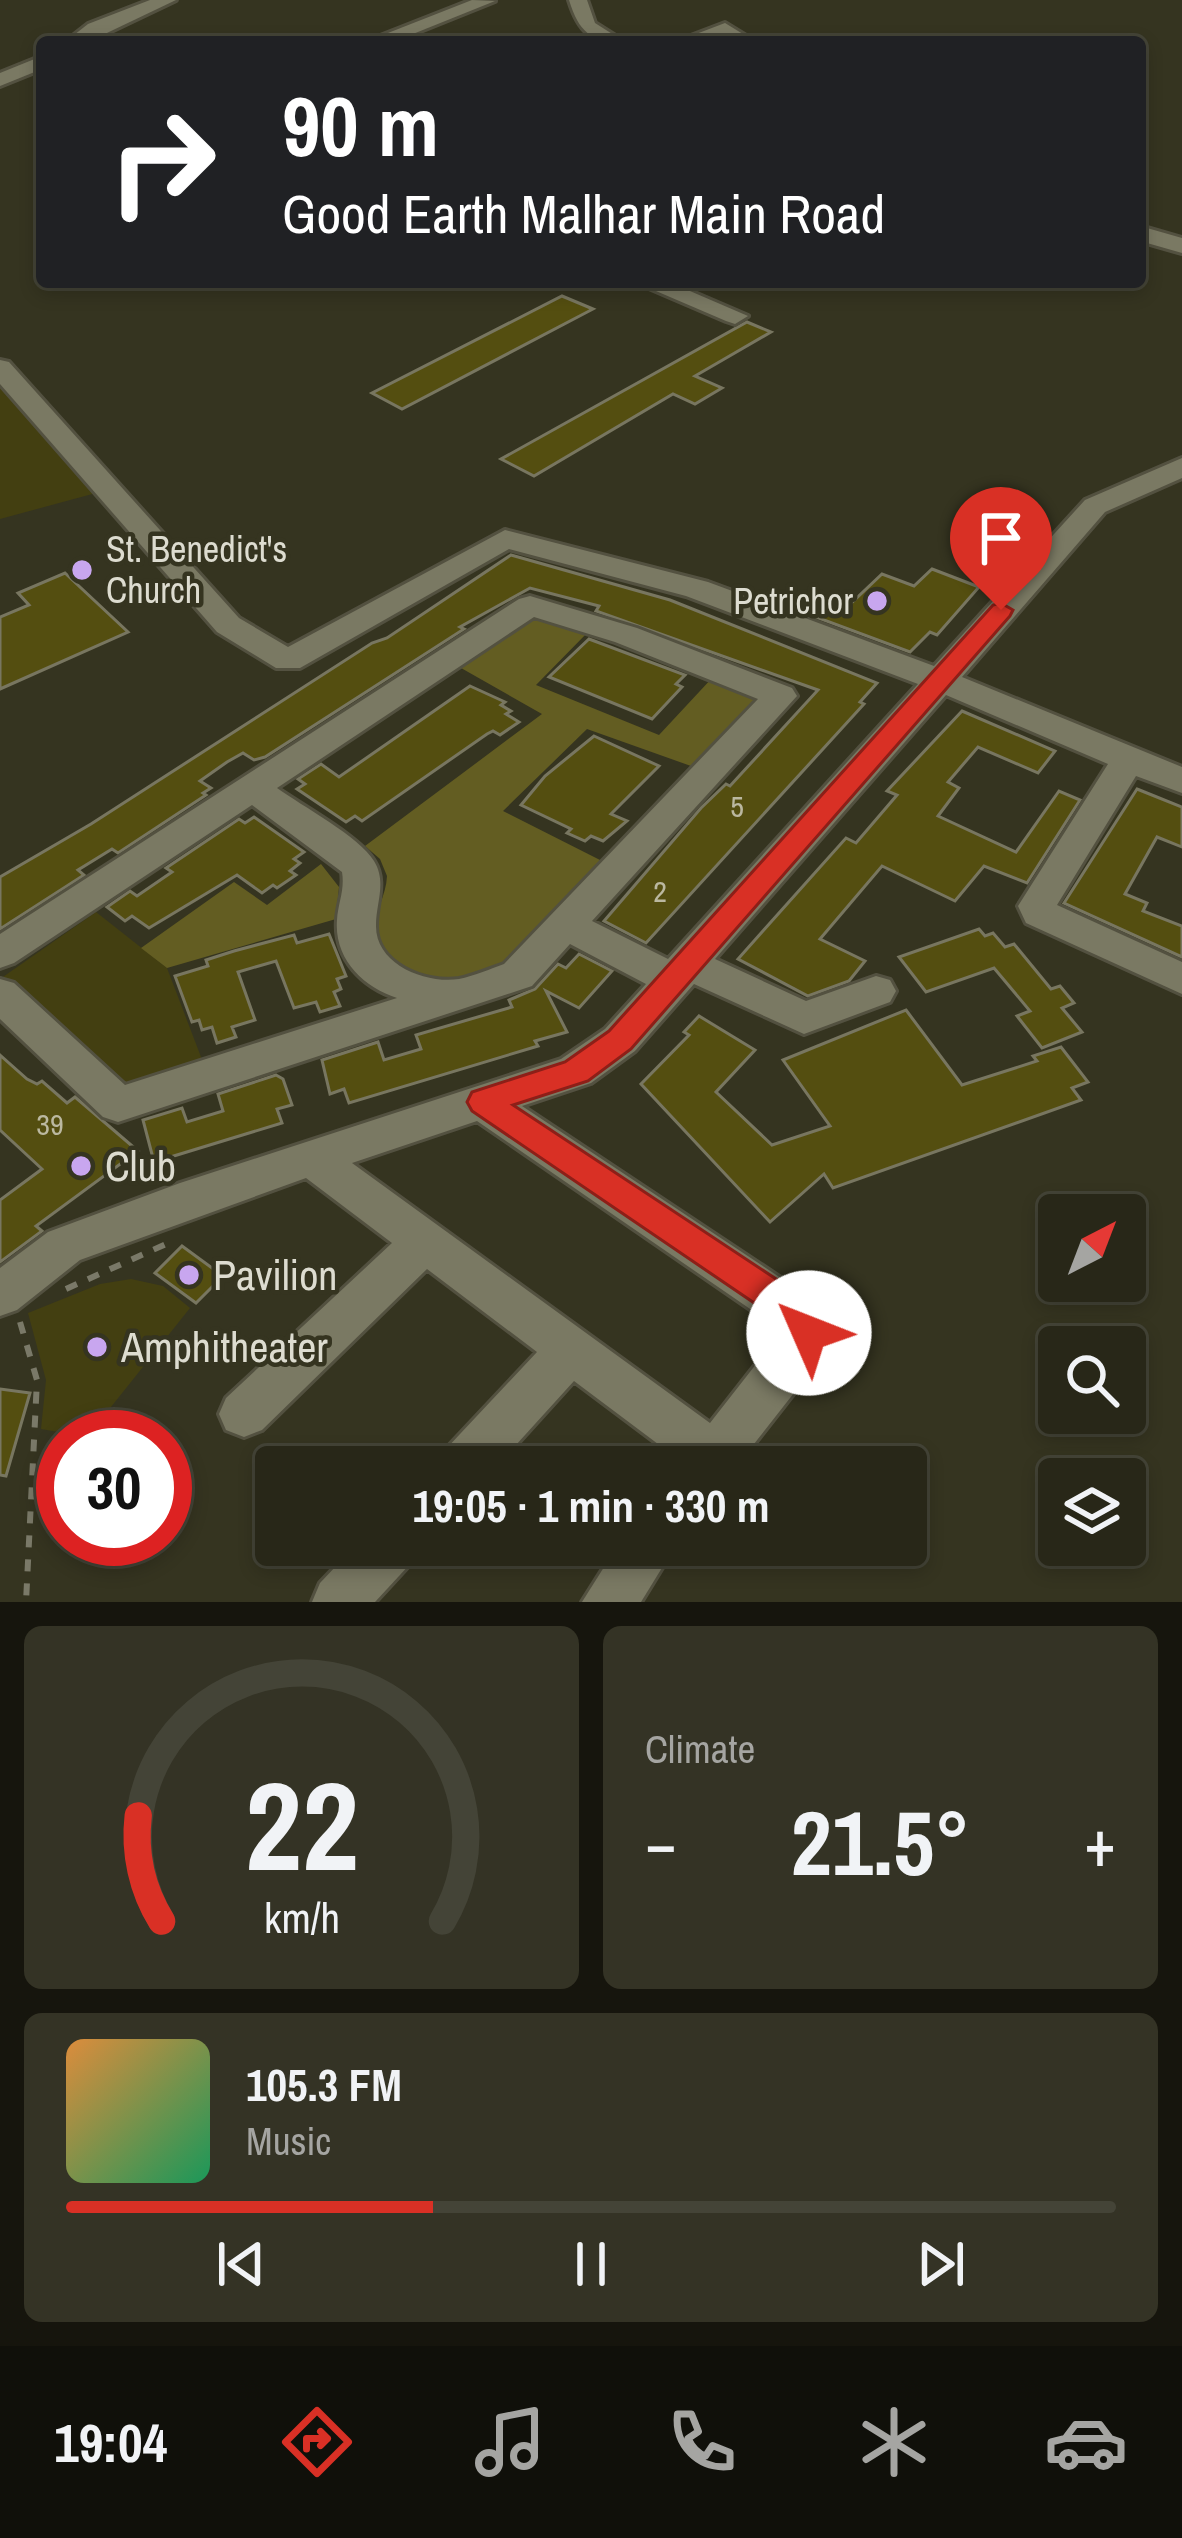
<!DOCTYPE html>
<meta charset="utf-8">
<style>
body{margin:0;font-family:"Archivo Narrow",sans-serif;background:#343325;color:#f1f3f6;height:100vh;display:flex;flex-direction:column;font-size:45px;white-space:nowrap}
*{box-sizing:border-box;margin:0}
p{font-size:39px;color:#a5a5a2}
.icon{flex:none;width:66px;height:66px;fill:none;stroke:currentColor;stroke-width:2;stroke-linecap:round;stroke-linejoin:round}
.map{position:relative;height:1602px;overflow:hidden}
.panel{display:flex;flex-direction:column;gap:24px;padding:24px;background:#16150d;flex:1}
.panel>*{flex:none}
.banner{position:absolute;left:36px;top:36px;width:1110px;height:252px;border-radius:12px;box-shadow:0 6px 18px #0003,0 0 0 3px #444437;background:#202124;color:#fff;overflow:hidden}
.needle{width:78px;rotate:42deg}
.buttons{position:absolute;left:1038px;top:1194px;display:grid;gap:24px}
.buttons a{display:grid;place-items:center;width:108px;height:108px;border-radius:12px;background:#282718;box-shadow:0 6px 18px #0003,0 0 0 3px #444437;font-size:60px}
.speed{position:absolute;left:36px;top:1410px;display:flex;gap:24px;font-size:60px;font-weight:700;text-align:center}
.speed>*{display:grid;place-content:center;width:156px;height:156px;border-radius:50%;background:#282718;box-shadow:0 6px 18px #0003,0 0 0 3px #444437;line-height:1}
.speed .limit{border:18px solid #d22;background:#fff;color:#111}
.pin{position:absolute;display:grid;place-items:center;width:102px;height:102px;color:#fff;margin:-123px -51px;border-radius:50% 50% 50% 0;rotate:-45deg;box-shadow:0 0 12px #0007}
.pin .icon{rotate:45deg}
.me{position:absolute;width:132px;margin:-66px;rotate:314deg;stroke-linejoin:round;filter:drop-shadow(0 0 9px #0008)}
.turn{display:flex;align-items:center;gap:42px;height:252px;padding:0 48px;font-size:54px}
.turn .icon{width:156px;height:156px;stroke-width:2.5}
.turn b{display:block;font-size:84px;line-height:102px}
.big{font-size:90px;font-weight:700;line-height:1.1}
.panel .card{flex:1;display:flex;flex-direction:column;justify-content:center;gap:18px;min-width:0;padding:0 42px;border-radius:18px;background:#343325}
.panel .dial{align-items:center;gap:0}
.dial svg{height:312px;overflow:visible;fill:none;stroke:#444437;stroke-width:7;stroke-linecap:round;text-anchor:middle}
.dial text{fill:#f1f3f6;stroke:none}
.song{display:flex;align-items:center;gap:36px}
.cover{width:144px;height:144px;border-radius:18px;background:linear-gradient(135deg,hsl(30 70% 55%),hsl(150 70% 35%))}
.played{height:12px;border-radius:6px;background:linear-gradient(90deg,#d93025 35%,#444437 35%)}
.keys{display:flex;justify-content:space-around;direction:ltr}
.heat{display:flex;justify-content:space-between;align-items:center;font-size:66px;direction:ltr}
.panel .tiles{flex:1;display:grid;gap:24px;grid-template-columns:1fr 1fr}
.card:last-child{grid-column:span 2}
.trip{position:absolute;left:255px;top:1446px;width:672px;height:120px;border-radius:12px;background:#282718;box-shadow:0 6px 18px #0003,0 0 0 3px #444437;font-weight:700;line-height:120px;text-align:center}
.dock{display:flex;height:192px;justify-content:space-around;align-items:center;background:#10100a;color:#a5a5a2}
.dock .icon{width:84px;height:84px}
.dock .active{color:#d93025}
.dock b{font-size:54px;color:#f1f3f6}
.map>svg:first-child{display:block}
.green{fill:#433f11}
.forest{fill:#635d22}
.building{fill:#544e10;stroke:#787660;stroke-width:3}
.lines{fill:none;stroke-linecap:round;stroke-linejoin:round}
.minor-casing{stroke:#535140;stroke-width:6}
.path{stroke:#7a7968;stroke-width:6;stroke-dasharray:12 12;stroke-linecap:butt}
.minor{fill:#7a7963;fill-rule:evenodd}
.route{fill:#d93025;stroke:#8d1f18;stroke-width:3}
.poi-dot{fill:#c8a6ef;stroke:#353420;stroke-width:4.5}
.labels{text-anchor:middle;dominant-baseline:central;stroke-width:9;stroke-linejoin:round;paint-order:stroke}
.number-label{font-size:30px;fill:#bbb8a0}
.poi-label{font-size:36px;fill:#dddcd0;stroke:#353420;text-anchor:start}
.near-poi-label{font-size:42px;fill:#dddcd0;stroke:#353420;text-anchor:start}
</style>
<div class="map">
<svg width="1182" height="1602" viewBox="0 0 1182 1602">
<rect width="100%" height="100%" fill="#353420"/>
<g class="green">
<path d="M0,388L96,493L0,519Z"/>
<path d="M96,912L167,968L206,1070L128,1096L0,979Z"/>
<path d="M131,1279L163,1286L190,1308L87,1437L41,1429L46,1380L28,1313L100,1284Z"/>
</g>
<g class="forest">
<path d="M530,612L589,631L536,685L659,735L713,677L768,698L705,771L587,729L503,811L602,861C553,916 492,1012 407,971C394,965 378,954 376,939C371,915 386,899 387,876L380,859L365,846L542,714L454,664Z"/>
<path d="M321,864L339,887L336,919L167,968L141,948L234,882L267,905Z"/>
</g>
<g class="building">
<path d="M562,296L593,309L402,409L372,393Z"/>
<path d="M747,322L771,332L695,376L722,388L695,404L673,394L534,476L501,459Z"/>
<path d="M511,555L670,600L877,683L860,702L864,704L646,943L604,921L701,808L726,784L730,786L818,690L596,611L599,606L530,588L460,627L464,629L265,757L254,760L243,753L227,762L200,781L211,788L203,793L206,795L118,853L112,849L78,870L84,875L0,929V877L91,824L372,643L387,638Z"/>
<path d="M932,569L979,587L937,635L930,632L910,652L805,613L821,599L845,609L882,574L914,586Z"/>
<path d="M65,573L128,632L0,689V617L29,605L18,593Z"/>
<path d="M589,639L685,675L676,684L682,687L652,719L549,677Z"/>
<path d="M470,686L505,702L501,705L511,711L506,714L519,722L500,735L493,731L487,734L362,821L355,816L346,822L297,789L305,784L298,779L321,764L339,777Z"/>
<path d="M962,711L1055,751L1038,773L978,747L948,782L959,788L938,816L1016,852L1059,791L1080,800L1027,883L984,866L955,901L882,866L820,939L865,961L849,981L808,996L738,959L846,838L856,843L897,795L887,791Z"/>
<path d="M594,736L659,766L611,814L627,821L603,841L591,836L585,841L567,833L571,829L521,805L545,776Z"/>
<path d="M1137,789L1182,807V847L1157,837L1125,894L1147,903L1143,911L1182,926V957L1064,903Z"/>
<path d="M254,817L304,852L294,859L300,863L290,871L296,875L277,888L273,885L262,893L237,875L149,928L132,916L125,921L107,907L130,891L137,896L172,872L166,868L239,819L245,823Z"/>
<path d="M979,929L985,936L993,933L1005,947L1014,944L1051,989L1060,986L1074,1003L1062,1008L1082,1032L1042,1048L1017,1016L1030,1011L994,968L926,992L899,957Z"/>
<path d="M329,934L346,976L337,979L341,989L334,992L340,1006L320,1012L316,1002L294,1008L276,961L238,972L255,1020L232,1027L236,1037L217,1043L212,1027L202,1030L199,1020L192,1022L175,976L208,966L206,960L234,951L294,935L297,943Z"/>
<path d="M579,954L612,971L579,1008L546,991L567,1032L535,1041L538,1046L349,1103L344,1089L330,1094L322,1060L378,1042L384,1060L421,1049L416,1035L512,1007L509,1000L535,989L558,964L566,968Z"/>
<path d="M906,1010L962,1085L1037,1061L1033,1056L1061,1047L1088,1082L1072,1088L1081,1100L833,1188L824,1174L770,1222L641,1084L689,1035L684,1032L699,1016L755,1050L716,1092L772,1145L830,1126L783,1060Z"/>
<path d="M0,1055L27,1079L37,1084L42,1081L67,1103L75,1097L138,1151L36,1226L42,1231L0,1262V1200L42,1169L0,1130Z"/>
<path d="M276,1075L283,1079L292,1105L277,1109L282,1123L154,1162L143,1120L182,1108L187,1122L223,1111L218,1094Z"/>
<path d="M182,1246L223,1276L196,1303L155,1273Z"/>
<path d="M0,1389L30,1393L6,1476L0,1475Z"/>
</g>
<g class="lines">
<g class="minor-casing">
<g id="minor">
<path d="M150,0H176L88,42H65L88,24Z"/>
<path d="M472,0L495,1L393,42H365Z"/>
<path d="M569,0H587L595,23L625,42C590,42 579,32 569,0Z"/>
<path d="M725,23L756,42H733L723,36L704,42H675Z"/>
<path d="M42,56V69L0,86V73Z"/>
<path d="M1140,226L1182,238V253L1140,241Z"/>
<path d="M635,282H669L748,316L735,324L726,321Z"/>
<path d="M0,360L9,362L239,618L288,647L505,530L708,582L934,666L1085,500L1182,458V478L1105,512L962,677L1182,767V793L1136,776L1057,905L1182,962V994L1026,923L1018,906L1108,764L946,695L715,959L806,1001L876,976L890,980L896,991L890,1002L804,1034L694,984L635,1051L591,1083L522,1106L823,1306C831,1325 832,1338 823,1356L736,1467H680L682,1462L574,1381L496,1467H438L445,1450L537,1352L427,1269L262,1430L244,1437L226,1430L219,1414L226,1398L392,1243L306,1178L80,1260L17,1310L0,1316V1268L48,1232L180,1183L561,1059L605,1029L646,984L570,944L532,986L118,1122L103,1117L0,1019V979L14,983L125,1085L397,998C363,987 334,959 337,920C338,903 345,890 342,872L252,805L14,963L0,968V934L519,599L530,596L637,628L792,688L797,696L592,921L668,959L918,684L686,596L509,549L300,668H276L217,632L0,384ZM534,617L615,642L758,699L504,964C490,969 474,976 459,979C425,984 375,964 376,925C376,903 387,882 374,861C360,837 302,806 277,788ZM477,1121L782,1331L710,1423L352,1163Z"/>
<path d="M356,1545H418L411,1563L375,1602H312L320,1583Z"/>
<path d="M618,1545H676L641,1602H582Z"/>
</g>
</g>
<g class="path">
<path d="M66,1289L175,1240"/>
<path d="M20,1322L37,1380L26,1602"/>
</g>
<use href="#minor" class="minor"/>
</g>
<path class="route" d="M1001,603L1013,610L1010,616L631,1049L588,1081L513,1105L814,1304L827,1333L822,1345L809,1350L797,1345L788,1326L472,1111L467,1102L472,1092L565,1062L609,1031L993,605Z"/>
<g class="poi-dot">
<circle cx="82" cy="570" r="12"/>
<circle cx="877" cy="601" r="12"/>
<circle cx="81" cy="1166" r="12"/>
<circle cx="189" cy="1275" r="12"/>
<circle cx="97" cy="1347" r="12"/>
</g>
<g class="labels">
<g class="number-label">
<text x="737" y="806">5</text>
<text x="660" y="891">2</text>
<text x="50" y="1124">39</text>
</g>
<g class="poi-label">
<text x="106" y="549">St. Benedict's<tspan x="106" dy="41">Church</tspan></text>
<text x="853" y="601" text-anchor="end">Petrichor</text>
</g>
<g class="near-poi-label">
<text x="105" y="1166">Club</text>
<text x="213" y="1275">Pavilion</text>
<text x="121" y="1347">Amphitheater</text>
</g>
</g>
</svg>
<div class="buttons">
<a><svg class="needle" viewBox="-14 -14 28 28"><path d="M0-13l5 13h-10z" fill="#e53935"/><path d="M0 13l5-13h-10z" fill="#a5a5a2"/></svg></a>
<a><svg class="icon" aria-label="search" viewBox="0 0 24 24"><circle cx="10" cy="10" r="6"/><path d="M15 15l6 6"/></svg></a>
<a><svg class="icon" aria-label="layers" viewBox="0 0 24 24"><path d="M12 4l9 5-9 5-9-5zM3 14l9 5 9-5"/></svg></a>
</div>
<div class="speed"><div class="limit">30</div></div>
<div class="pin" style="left:1001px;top:610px;background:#d93025"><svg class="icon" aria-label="arrive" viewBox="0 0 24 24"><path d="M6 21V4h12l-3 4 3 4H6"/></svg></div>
<svg class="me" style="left:809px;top:1333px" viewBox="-20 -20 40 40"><circle r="19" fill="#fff"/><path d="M0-13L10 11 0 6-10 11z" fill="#d93025"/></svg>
<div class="trip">19:05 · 1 min · 330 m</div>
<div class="banner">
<div class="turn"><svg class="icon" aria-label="right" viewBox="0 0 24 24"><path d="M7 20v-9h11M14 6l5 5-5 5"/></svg><div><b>90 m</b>Good Earth Malhar Main Road</div></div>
</div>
</div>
<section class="panel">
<div class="tiles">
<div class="card dial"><svg viewBox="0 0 100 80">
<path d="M14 69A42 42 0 1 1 86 69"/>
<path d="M14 69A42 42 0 0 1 8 42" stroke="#d93025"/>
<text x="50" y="56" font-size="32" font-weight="700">22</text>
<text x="50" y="72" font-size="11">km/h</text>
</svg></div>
<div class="card"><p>Climate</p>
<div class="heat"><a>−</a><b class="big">21.5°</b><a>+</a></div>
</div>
<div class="card">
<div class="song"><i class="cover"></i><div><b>105.3 FM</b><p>Music</p></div></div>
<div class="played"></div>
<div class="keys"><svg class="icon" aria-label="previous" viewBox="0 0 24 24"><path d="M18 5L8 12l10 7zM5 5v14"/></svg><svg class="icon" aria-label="pause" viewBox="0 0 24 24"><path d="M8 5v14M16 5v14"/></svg><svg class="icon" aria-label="next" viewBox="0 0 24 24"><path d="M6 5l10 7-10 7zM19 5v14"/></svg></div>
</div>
</div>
</section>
<nav class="dock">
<b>19:04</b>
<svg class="icon active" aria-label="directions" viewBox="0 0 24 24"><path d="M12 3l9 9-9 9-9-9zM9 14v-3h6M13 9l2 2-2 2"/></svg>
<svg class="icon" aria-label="music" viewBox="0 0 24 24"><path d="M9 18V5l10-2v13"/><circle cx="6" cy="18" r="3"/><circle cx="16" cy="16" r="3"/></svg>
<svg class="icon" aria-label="phone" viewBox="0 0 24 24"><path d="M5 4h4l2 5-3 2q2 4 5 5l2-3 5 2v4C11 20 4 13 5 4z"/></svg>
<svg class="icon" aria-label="climate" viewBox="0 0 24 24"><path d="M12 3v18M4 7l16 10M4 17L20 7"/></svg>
<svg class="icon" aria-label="car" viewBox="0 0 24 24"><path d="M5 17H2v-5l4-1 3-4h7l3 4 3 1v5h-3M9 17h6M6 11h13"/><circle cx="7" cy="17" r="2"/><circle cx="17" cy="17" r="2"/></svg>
</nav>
